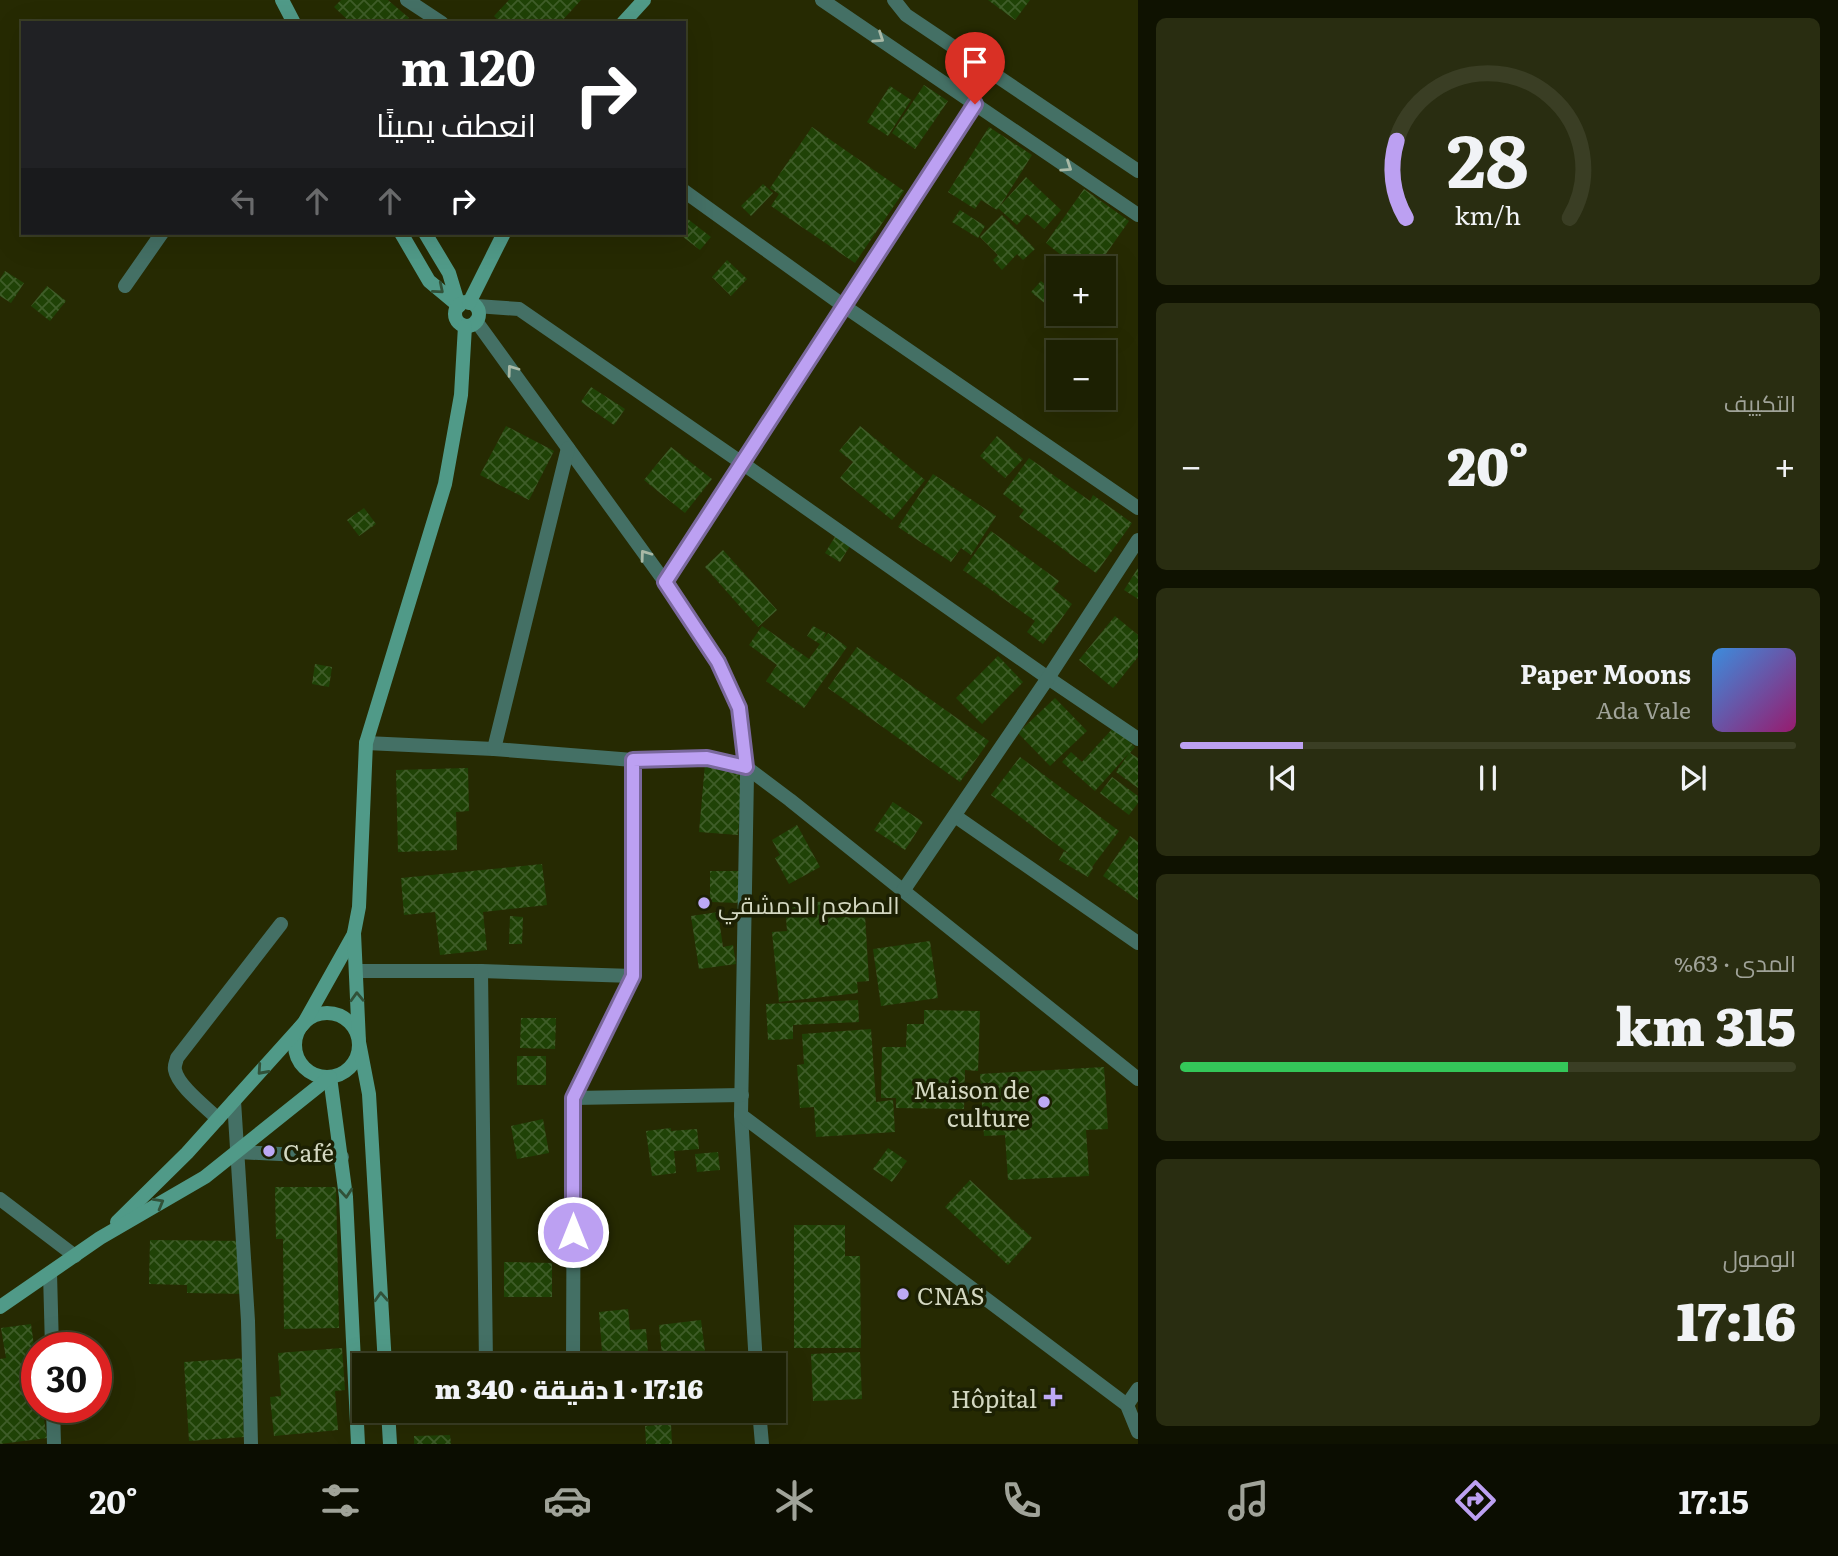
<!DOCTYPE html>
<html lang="ar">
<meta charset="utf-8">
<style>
body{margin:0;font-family:Literata,Cairo,serif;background:#292d11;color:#f1f3f6;direction:rtl;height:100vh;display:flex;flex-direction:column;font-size:26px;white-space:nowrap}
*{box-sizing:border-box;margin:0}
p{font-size:23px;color:#a0a399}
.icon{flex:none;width:38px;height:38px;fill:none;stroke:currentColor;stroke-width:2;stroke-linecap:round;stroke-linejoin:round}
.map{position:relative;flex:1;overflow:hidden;direction:ltr}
.side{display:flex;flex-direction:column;gap:18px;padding:18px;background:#0f1201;width:700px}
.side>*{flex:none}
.guide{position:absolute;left:21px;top:21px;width:665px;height:214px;border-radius:0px;box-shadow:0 7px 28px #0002,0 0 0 2px #3a3e24;direction:rtl;background:#202124;color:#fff;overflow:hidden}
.controls{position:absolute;left:1046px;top:256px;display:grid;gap:14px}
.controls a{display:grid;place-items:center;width:70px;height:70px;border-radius:0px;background:#1c2002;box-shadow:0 7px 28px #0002,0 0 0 2px #3a3e24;font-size:35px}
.speed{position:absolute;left:21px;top:1332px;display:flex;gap:14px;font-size:35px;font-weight:700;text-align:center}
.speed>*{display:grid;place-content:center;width:91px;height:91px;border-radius:50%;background:#1c2002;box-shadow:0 7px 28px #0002,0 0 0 2px #3a3e24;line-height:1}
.speed .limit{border:10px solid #d22;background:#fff;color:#111}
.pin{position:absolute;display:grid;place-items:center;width:60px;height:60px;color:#fff;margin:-72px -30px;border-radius:50% 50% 50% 0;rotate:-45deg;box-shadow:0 0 7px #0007}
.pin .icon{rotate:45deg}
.me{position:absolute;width:77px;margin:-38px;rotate:0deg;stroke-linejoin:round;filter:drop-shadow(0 0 5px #0008)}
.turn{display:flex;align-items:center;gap:24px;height:147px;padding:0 35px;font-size:32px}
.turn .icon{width:91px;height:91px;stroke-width:2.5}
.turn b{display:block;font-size:49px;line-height:60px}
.lanes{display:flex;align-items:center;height:66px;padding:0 35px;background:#0003;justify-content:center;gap:35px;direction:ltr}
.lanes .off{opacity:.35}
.big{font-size:52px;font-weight:800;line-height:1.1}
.side .card{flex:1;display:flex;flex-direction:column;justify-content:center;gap:10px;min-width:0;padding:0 24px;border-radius:10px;background:#292d11}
.side .dial{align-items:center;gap:0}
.dial svg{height:182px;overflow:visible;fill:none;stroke:#3a3e24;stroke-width:7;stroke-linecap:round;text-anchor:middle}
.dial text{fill:#f1f3f6;stroke:none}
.song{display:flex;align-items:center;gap:21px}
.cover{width:84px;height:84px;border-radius:10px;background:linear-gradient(135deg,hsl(210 70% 55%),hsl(320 70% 35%))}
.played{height:7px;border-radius:4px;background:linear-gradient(90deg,#bca0f2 20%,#3a3e24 20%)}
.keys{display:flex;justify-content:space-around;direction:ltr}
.heat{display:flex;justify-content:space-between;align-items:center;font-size:38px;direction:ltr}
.charge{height:10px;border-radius:5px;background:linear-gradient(90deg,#34c759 63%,#3a3e24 0)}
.trip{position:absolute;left:352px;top:1353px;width:434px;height:70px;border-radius:0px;background:#1c2002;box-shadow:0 7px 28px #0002,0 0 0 2px #3a3e24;font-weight:800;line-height:70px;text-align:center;direction:rtl}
.dock{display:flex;height:112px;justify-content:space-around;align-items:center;background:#0b0d01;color:#a0a399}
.dock .icon{width:49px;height:49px}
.dock .selected{color:#bca0f2}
.dock b{font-size:32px;color:#f1f3f6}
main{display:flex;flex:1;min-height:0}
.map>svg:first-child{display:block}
.building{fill:url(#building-cross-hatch)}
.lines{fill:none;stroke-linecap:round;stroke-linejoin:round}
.lane{stroke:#447065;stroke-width:14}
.street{stroke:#447065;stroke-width:14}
.secondary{stroke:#509a88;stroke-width:14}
.oneway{stroke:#a9b9a6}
.oneway2{stroke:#315138}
.route-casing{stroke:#7a689d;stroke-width:18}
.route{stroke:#bca0f2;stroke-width:12}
.poi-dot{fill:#bda9f5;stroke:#1c2003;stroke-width:2.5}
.labels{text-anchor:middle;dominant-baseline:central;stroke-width:7;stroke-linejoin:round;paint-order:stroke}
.poi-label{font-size:24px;fill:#d4d8c2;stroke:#1c2003;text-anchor:start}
</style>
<main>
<section class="side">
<div class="card dial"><svg viewBox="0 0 100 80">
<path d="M14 69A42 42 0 1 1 86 69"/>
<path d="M14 69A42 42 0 0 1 10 35" stroke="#bca0f2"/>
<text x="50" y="56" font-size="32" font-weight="700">28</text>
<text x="50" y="72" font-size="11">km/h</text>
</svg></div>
<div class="card"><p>التكييف</p>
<div class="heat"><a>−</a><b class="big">20°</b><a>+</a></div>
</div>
<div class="card">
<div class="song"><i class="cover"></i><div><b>Paper Moons</b><p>Ada Vale</p></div></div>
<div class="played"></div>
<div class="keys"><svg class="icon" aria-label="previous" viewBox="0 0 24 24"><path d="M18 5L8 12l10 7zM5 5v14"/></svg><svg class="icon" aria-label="pause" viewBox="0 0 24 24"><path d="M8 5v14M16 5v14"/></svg><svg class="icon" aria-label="next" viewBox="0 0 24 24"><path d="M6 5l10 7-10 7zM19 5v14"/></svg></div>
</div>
<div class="card"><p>المدى · 63%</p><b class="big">315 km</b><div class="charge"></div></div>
<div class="card"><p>الوصول</p><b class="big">17:16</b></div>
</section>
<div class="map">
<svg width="1138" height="1444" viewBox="0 0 1138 1444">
<defs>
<pattern id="building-cross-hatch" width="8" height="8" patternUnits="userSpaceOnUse" patternTransform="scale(1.75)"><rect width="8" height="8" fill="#1f4206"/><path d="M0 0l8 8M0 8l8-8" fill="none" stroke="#3f5d29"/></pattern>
</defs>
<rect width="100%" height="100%" fill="#262a02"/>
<g class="building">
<path d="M341,0H388L409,18L404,23H351L334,7Z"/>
<path d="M509,0H581L560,23H501L494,16Z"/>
<path d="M988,0H1030L1015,20Z"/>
<path d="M924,85L948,101L915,149L892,133Z"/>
<path d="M890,86L911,100L888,136L867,122Z"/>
<path d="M812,127L904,191L855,263L771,206L779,194L770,188Z"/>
<path d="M989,127L1032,155L1000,206L1026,177L1061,210L1044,229L1027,214L1017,225L998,208L997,210L981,200L975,209L948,192Z"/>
<path d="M763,184L773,193L751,216L741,206Z"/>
<path d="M1084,189L1129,221L1096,268H1061L1055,263L1061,255L1046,243Z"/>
<path d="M960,210L985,226L978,238L952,222Z"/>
<path d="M1002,215L1035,249L1023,260L1017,254L1002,270L993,260L998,255L980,237Z"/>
<path d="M684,216L711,237L700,250L678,233H684Z"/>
<path d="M727,260L747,279L731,296L712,277Z"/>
<path d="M5,271L24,283L11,303L0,296V279Z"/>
<path d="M1041,281L1056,294L1047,305L1031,292Z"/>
<path d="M47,286L66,301L50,321L31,306Z"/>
<path d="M591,387L625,409L614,425L581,402Z"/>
<path d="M506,426L554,451L529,500L480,475Z"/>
<path d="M860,426L925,480L892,520L840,478L853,462L839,451Z"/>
<path d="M997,436L1023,459L1005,478L980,456Z"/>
<path d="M671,447L712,479L685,513L644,480Z"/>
<path d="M1029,458L1090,501L1093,495L1132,523L1096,573L1019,517L1024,510L1003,494Z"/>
<path d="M933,474L996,516L971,555L961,548L951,562L898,527Z"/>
<path d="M364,508L376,524L359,536L347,520Z"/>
<path d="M991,531L1059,581L1053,589L1072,604L1043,644L1027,632L1035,621L963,570Z"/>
<path d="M838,532L853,541L840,562L825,553Z"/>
<path d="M723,550L777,610L758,627L705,567Z"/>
<path d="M1138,568V599L1124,590Z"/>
<path d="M1115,616L1138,635V657L1113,688L1079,660Z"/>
<path d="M762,626L809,659L820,644L807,636L813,626L826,633L823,640L828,633L847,647L804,708L766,681L777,665L749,645Z"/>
<path d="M857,647L989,741L960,782L828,688Z"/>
<path d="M998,656L1023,682L982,724L956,698Z"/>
<path d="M315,664L332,667L329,687L312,684Z"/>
<path d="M1055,698L1087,731L1050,766L1018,733Z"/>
<path d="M1114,727L1135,747L1130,753L1138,758V788L1116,772L1129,753L1095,791L1062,762L1071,752L1082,762Z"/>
<path d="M1020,757L1119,831L1092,867L1093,868L1088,877L1059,860L1064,851L1072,856L991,795Z"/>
<path d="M705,764L743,768L738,835L699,832Z"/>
<path d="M468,768L469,811L456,812L457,850L398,852L396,770Z"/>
<path d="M1112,777L1138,796V803L1129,815L1100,793Z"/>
<path d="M893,802L923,822L905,850L874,830Z"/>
<path d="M797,825L820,867L789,884L775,858L780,855L772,840Z"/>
<path d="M1130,836L1138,842V900L1103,876Z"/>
<path d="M542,864L547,905L483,912L487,950L440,955L435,912L404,915L401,878Z"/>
<path d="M710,871H741L740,903L710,902Z"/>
<path d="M864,899L869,981L857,982L858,993L779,1002L772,932L787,931L785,904Z"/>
<path d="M718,912L723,947L733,945L736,964L699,969L691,916Z"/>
<path d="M510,916L523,917L522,944H509Z"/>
<path d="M930,941L938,998L881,1006L873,949Z"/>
<path d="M858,1000L859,1022L793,1025V1039L768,1040L766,1004Z"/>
<path d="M924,1010L980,1011L978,1071L965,1070L964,1109L896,1108V1098H881L882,1047H906L907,1024H924Z"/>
<path d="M521,1018H556L555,1049L520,1048Z"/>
<path d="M871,1029L876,1102L893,1100L895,1132L816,1137L814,1107L800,1108L797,1065L804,1064L802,1034Z"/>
<rect x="517" y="1056" width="29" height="29"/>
<path d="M1104,1067L1108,1129L1086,1130L1089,1176L1008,1180L1005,1135L984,1136L980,1074Z"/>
<path d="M543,1119L549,1153L517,1159L511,1126Z"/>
<path d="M671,1128V1131L697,1129L699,1149L674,1151L676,1173L652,1176L646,1131Z"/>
<path d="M888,1148L907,1161L892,1182L873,1169Z"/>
<path d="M718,1152L720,1170L697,1172L695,1154Z"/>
<path d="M970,1180L1032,1238L1008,1265L945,1207Z"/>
<path d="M275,1187H336L339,1328L284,1329L283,1239H276Z"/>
<path d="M794,1225H845V1256H860L861,1348H794Z"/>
<path d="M150,1240L250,1241L249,1294L187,1293V1285L149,1284Z"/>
<path d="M504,1262L552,1263V1297H504Z"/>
<path d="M628,1309L630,1330L646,1329L649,1365H603L599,1312Z"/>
<path d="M701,1320L706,1360L663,1365L659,1325Z"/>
<path d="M31,1324L37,1368V1407H42L47,1438L0,1444V1359L6,1358L1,1328Z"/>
<path d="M342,1348L345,1390L335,1391L338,1430L274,1436L270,1397L281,1396L278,1353Z"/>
<path d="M860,1352L862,1399L813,1401L811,1354Z"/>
<path d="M246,1358L251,1418L243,1419L244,1437L189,1441L184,1362Z"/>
<path d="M671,1424L672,1444H646L645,1426Z"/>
<path d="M450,1435L451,1444H414V1436Z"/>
</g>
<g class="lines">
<g class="lane">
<path d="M125,286L162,233"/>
<path d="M218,1119C206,1107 178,1086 175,1070C174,1065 176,1063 177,1058L281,924"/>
<path d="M0,1199L75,1256"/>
</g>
<g class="street">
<path d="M407,0L442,23"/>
<path d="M822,0L1138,215"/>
<path d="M894,0L906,15L1138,171"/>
<path d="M684,191L844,306L1138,508"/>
<path d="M476,306L519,309L742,463L1048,678L1138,739"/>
<path d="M476,321L665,582L717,662L739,708L747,775L741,1115L756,1365"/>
<path d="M665,582L975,104"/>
<path d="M366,743L494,749L633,760L707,758L746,767L790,800L1138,1079"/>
<path d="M494,749L568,448"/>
<path d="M955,816L1138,943"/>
<path d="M903,891L1048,678L1138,540"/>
<path d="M356,971H481L633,976"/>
<path d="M481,971L486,1365"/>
<path d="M574,1098L742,1095"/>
<path d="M234,1101L248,1321L251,1444"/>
<path d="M741,1115L1127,1405L1138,1432"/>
<path d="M237,1152L342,1157"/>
<path d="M50,1273L52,1348"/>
<path d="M573,1365L574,1098L633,976V760"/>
<path d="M1127,1405L1138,1389"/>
<path d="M53,1407L54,1444"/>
<path d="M640,1410L759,1413"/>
<path d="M759,1410L762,1444"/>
</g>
<g class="secondary">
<path d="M282,0L294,23"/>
<path d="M623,23L644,0"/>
<path d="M401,233L429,281L459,306L449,273L425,233"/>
<circle cx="467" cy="314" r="12"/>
<path d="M469,303L504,233"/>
<circle cx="327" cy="1045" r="32"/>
<path d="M330,1077L346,1197L358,1444"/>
<path d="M117,1222L187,1153L304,1023L354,934"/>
<path d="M0,1307L100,1238L205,1177L330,1077"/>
<path d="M385,1365L369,1094L359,1042L354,933L359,907L366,743L445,484L461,395L465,326"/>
<path d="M388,1410L390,1444"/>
</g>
</g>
<defs><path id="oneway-chevron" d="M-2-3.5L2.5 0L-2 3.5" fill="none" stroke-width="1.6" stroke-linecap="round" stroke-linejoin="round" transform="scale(1.75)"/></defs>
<g class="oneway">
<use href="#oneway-chevron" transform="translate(879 38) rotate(34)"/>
<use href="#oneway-chevron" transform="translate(1067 167) rotate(34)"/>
<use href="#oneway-chevron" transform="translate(512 370) rotate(-126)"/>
<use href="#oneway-chevron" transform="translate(645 555) rotate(-126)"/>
</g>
<g class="oneway2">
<use href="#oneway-chevron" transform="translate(439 289) rotate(40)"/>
<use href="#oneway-chevron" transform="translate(357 997) rotate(-92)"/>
<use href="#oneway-chevron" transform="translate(262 1070) rotate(132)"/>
<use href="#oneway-chevron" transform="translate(346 1193) rotate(85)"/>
<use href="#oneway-chevron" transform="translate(159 1203) rotate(-30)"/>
<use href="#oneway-chevron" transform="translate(381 1297) rotate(-93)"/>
</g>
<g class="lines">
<g class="route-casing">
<path id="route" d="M573,1232V1098L633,976V760L707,758L746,767L739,708L718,662L665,582L975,104"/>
</g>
<use href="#route" class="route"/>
</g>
<g class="poi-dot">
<circle cx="704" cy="903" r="7"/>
<circle cx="1044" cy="1102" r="7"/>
<circle cx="269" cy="1151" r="7"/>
<circle cx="903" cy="1294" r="7"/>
<path d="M1049.5 1386.5h7v7h7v7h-7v7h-7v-7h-7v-7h7z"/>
</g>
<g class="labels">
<g class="poi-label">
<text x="718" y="903">المطعم الدمشقي</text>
<text x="1030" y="1088" text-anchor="end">Maison de<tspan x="1030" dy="28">culture</tspan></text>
<text x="283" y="1151">Café</text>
<text x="917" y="1294">CNAS</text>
<text x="1037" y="1397" text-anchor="end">Hôpital</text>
</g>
</g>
</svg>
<div class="controls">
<a>+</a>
<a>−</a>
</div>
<div class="speed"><div class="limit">30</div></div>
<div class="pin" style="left:975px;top:104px;background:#d93025"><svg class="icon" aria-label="arrive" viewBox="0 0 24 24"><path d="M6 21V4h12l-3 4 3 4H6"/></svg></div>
<svg class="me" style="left:573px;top:1232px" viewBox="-20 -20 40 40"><circle r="17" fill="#bca0f2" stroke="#fff" stroke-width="3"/><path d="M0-11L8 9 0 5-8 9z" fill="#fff"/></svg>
<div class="trip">17:16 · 1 دقيقة · 340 m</div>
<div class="guide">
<div class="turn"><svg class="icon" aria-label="right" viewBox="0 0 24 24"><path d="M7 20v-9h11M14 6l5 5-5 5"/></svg><div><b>120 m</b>انعطف يمينًا</div></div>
<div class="lanes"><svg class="icon off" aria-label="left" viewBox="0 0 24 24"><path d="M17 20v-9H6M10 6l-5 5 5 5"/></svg><svg class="icon off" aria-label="ahead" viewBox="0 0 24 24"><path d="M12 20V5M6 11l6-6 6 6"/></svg><svg class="icon off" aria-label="ahead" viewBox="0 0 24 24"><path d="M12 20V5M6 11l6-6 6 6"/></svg><svg class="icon" aria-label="right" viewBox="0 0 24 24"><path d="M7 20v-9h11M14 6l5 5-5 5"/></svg></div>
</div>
</div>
</main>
<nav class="dock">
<b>17:15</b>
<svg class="icon selected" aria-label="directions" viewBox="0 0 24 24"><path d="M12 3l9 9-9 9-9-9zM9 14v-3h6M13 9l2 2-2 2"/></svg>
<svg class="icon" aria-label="music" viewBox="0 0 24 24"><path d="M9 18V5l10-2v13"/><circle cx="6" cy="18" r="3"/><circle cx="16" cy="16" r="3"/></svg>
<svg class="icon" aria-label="phone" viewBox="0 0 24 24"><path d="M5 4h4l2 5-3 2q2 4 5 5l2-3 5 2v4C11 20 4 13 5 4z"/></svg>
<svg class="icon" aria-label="climate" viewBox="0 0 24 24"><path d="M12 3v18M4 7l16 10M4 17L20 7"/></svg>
<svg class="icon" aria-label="car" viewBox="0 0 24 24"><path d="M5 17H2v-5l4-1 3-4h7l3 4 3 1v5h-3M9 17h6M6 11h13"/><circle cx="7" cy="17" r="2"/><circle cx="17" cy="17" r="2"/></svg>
<svg class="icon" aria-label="filters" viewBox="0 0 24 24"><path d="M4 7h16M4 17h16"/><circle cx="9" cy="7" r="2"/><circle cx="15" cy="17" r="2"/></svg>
<b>20°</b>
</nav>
